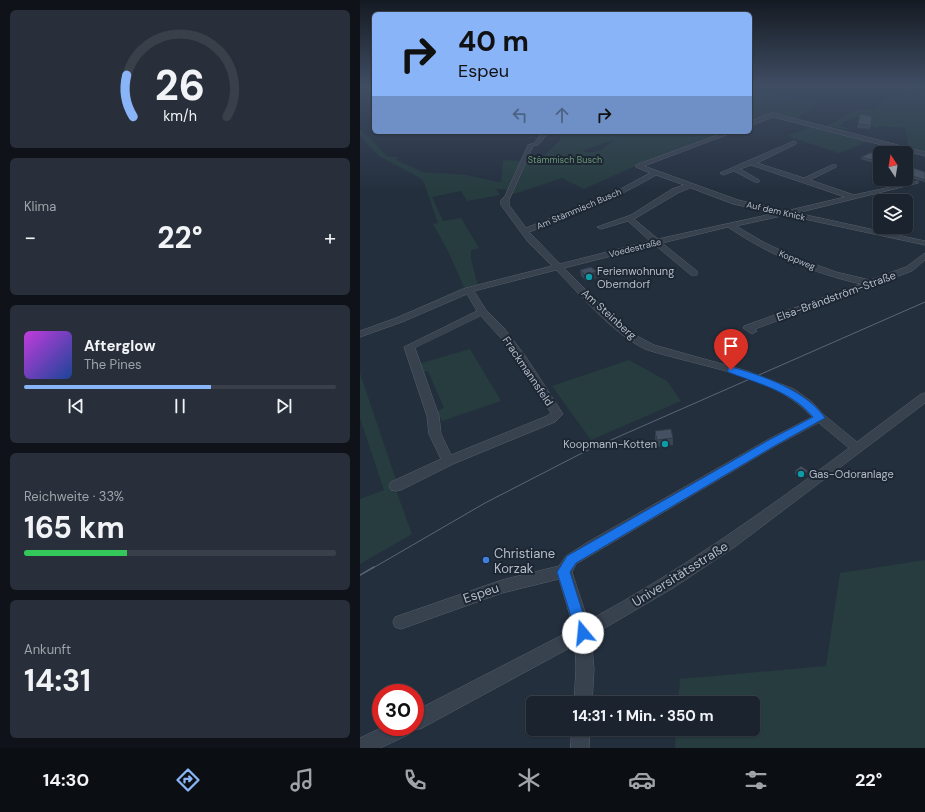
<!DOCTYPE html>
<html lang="de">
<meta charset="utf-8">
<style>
body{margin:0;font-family:"DM Sans",sans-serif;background:#282f3a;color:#f1f3f6;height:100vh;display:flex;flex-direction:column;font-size:15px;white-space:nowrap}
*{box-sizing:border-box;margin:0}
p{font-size:13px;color:#a0a4aa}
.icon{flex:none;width:22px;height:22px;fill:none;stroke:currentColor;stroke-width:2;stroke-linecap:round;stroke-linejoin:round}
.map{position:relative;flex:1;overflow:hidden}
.panel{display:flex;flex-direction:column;gap:10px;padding:10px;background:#0f1319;width:360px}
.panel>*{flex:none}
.guide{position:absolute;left:12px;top:12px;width:380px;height:122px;border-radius:6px;box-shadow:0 1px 3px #0004,0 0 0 1px #39404a;background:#8ab4f8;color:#111;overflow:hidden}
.needle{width:26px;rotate:348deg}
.controls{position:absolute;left:513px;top:146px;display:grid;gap:8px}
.controls a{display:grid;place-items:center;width:40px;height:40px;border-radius:6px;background:#1b232e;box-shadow:0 1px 3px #0004,0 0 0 1px #39404a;font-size:20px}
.speed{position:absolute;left:12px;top:684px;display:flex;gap:8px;font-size:20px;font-weight:700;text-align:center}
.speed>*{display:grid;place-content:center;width:52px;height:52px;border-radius:50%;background:#1b232e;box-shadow:0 1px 3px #0004,0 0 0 1px #39404a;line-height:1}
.speed .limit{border:6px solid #d22;background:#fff;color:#111}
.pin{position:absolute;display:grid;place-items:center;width:34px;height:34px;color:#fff;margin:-41px -17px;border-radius:50% 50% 50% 0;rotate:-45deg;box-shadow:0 0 4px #0007}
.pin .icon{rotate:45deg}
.me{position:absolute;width:44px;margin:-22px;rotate:343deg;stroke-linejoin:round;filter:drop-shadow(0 0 3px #0008)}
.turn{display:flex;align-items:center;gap:14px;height:84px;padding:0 20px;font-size:18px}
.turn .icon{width:52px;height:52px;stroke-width:2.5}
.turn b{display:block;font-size:28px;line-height:34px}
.lanes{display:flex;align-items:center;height:38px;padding:0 20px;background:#0003;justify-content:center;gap:20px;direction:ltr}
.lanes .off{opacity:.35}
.big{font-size:30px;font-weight:700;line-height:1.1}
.panel .tile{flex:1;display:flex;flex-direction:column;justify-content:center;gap:6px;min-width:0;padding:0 14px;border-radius:6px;background:#282f3a}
.panel .dial{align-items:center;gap:0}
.dial svg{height:104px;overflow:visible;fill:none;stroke:#39404a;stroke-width:7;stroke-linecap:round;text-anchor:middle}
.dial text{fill:#f1f3f6;stroke:none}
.song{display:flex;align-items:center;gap:12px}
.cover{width:48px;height:48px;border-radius:6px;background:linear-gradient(135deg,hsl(290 70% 55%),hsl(220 70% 35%))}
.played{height:4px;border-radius:2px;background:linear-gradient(90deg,#8ab4f8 60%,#39404a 60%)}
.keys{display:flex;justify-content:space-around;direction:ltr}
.heat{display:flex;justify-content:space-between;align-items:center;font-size:22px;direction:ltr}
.charge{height:6px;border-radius:3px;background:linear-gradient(90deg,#34c759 33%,#39404a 0)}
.trip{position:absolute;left:166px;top:696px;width:234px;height:40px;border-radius:6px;background:#1b232e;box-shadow:0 1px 3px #0004,0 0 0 1px #39404a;font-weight:700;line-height:40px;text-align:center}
.dock{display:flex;height:64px;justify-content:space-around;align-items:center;background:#0b0e12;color:#a0a4aa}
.dock .icon{width:28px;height:28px}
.dock .on{color:#8ab4f8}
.dock b{font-size:18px;color:#f1f3f6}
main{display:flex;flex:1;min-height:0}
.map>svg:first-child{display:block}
.green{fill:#263c3f;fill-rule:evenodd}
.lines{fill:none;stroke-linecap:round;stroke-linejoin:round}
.stream{stroke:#394c67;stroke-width:1}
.minor-casing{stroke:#565f6c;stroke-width:1}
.minor{fill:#38414e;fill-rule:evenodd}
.tram-far1{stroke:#5a6575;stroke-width:1}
.tram{stroke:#5a6575;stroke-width:1.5}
.wall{fill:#3b4654}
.shaded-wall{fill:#303945}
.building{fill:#455162;stroke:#303945}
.route{fill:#1a73e8;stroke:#114b97}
.culture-dot{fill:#0f9aa8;stroke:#1d2633;stroke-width:1.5}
.shop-dot{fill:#3f7fe0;stroke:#1d2633;stroke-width:1.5}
.labels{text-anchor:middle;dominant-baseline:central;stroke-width:4;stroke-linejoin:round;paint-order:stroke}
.far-park-label{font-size:9px;fill:#6b9a76;stroke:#1d2633}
.far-street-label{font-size:9px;fill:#b4bcc9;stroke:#1d2633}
.poi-label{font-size:11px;fill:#b4bcc9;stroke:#1d2633;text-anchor:start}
.street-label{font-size:11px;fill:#b4bcc9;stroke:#1d2633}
.near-poi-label{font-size:13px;fill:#b4bcc9;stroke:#1d2633;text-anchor:start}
.near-street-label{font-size:13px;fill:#b4bcc9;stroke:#1d2633}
</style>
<main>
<section class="panel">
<div class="tile dial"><svg viewBox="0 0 100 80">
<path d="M14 69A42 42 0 1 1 86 69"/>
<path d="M14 69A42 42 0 0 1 9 37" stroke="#8ab4f8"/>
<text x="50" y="56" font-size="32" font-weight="700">26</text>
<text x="50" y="72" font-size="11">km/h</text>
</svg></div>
<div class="tile"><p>Klima</p>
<div class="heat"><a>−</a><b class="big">22°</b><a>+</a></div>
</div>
<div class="tile">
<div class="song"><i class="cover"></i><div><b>Afterglow</b><p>The Pines</p></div></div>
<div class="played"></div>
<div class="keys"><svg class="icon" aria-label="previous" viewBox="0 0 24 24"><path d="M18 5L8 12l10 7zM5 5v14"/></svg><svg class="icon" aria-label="pause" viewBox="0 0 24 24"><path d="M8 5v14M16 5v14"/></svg><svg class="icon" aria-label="next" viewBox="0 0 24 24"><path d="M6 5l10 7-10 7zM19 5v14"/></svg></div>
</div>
<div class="tile"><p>Reichweite · 33%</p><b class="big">165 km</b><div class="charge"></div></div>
<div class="tile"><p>Ankunft</p><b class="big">14:31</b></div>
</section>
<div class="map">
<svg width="565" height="748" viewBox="0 0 565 748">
<rect width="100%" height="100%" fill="#242f3e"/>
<g class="green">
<path d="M549,86H565L554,92L565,94V153L549,149L545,128L519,126L518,129L510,126L512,120L515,119L507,118L520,117C504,114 492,116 479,126L489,128L488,130L474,127L470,129L502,137L505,136L507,139L463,128L495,111L514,109L537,92Z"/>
<path d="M407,91L456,103L437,119L412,114L390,123V94Z"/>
<path d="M453,126L509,141L479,153L427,136Z"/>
<path d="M0,130L8,136L28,157H38L36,160L63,172L107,175L138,182H141L143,160L178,162L200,140L201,132H368L282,163L224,189L202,178L151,195L153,190L136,189L140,195L107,201L101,191L72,197L83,221L101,218L119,248L111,250V259L118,286L0,333V331L38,317L104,287L87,249L73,224L78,223L64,183L60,178L19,156L0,136ZM253,140H254C243,149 236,155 222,151Z"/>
<path d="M110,349L141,401L82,421L77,411L84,408L68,371L61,373L58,364Z"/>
<path d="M269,360L307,381L321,401L231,440L192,386Z"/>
<path d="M0,373L36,480L37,493L52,534L0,564V499L24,490L0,418Z"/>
<path d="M565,560V748H315L316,729H393V703H318L320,679L466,666L480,573Z"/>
</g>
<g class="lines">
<path class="stream" d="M0,92L14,90"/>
<g class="minor-casing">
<g id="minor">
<path d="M413,113L565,152V156L413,117L390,126V122Z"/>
<path d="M183,132H189L178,145L173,146L149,200V205L166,228L255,192L290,173L276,167V165L366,132H374L284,166L378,200L426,211L485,197L391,165L380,169L399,180V182H395L374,171L363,175L360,173L434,141L436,142V144L397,163L444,178L472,165H476V167L450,180L494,195L558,181V183L437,213L565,241V245L426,215L376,226L405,243L440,259L476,272L510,280L546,267L565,253V260L552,271L395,329L397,331L392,334L383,328L384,326L501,284C453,273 409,255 368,227L302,243L337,271V275H331L295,245L204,268L245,309L277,336L294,345L387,371L434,389L452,402L464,415L497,442L561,394L565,393V403L376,546L313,588L231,636L234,669L232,703H214L216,669L215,645L62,728L55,730L52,729L50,734L20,748H0V738L23,727H55V711L214,629L199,579L142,593L41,629L35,627L33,622L35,617L142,580L199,566L206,556L228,542L409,439L452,417C420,381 365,371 320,359C309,356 296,353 285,349C252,333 222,296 196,270L114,291L126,310L144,328L166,357L203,414L195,422L93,464L41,490L36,491L31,490L29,486L31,482L81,459L69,434L67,416L44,347L117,311L107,294L42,322L0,337V331L36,318L106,288L192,266L168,242L141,205V200L145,196L168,145L174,143ZM296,175L324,185L312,189L271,215L237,227L241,229L268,221L290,241L200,264L169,232C214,216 255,199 296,175ZM331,188L373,204L416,213L298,239L274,219L318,193ZM121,316L148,346L191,413L187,416L91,455L81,434L79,416L55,348ZM459,423L489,448C405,511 320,571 228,621L212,572L216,564L417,445Z"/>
<path d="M212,729H230L229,748H211Z"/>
</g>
</g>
<use href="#minor" class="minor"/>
<path class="tram-far1" d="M13,568L125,503L226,451L565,302"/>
<path class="tram" d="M0,575L14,567"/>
</g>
<g class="wall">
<path d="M500,114L512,116L510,129L497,128Z"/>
<path d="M527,146L549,152L548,154L546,155V153H520V165L501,159V157Z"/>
<path d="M546,169L565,172V182L546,177Z"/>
<path d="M220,270L237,278L226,281L221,276Z"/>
<path d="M295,431L313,438V445L297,447L295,438Z"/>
<path d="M435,471H448L447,474L441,479L435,474Z"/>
</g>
<g class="shaded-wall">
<path d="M237,272V278L226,281L225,275Z"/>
<path d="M448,471L447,474L441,479L442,475Z"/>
</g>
<g class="building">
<path d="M500,114L512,116L511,125L498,124Z"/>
<path d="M527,146L549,152L545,153H520V162L501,157Z"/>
<path d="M550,167L565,172V180L546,174V169Z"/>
<path d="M231,267L237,272L225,275L220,270Z"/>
<path d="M311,429L313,438L297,440L295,431Z"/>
<path d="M441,466L448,471L442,475L435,471Z"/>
</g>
<linearGradient id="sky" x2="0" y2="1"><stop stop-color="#141a22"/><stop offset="0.45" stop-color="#3f4d63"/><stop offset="1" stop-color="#3f4d63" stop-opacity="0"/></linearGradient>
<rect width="565" height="191" fill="url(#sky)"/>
<path class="route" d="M371,367C402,375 447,391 465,418L416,445L216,563L210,572L229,633L227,638L223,640L218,638L197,572L207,556L409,440L453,417C431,391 399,384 368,372V368Z"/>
<g class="culture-dot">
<circle cx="229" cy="277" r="4"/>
<circle cx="305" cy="444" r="4"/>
<circle cx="441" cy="474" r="4"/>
</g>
<circle class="shop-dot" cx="126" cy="560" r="4"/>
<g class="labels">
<g class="far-park-label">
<text x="205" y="160">Stämmisch Busch</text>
</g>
<g class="far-street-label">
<text transform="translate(219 209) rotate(-23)">Am Stämmisch Busch</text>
<text transform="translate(416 211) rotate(13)">Auf dem Knick</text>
<text transform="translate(275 248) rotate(-14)">Voedestraße</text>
<text transform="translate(437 260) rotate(22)">Koppweg</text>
</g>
<g class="poi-label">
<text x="237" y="271">Ferienwohnung<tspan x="237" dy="13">Oberndorf</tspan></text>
<text x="297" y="444" text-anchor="end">Koopmann-Kotten</text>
<text x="449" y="474">Gas-Odoranlage</text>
</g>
<g class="street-label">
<text transform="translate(476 296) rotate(-20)">Elsa-Brändström-Straße</text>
<text transform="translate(249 314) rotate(42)">Am Steinberg</text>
<text transform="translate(168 371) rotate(56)">Frackmannsfeld</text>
</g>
<g class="near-poi-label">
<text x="134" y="553">Christiane<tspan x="134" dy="15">Korzak</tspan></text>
</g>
<g class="near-street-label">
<text transform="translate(320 574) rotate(-32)">Universitätsstraße</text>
<text transform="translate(121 593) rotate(-19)">Espeu</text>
</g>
</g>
</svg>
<div class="controls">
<a><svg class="needle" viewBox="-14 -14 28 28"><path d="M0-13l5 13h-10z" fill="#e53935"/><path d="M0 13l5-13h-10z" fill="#a0a4aa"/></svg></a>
<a><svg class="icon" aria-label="layers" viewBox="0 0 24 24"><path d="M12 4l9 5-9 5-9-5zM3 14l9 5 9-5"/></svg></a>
</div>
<div class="speed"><div class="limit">30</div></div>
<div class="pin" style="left:371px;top:370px;background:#d93025"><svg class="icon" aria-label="arrive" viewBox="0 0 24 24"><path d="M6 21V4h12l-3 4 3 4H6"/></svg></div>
<svg class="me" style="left:223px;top:633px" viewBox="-20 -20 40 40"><circle r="19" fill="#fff"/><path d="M0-13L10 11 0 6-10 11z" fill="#1a73e8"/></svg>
<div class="trip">14:31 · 1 Min. · 350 m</div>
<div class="guide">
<div class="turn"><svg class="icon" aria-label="right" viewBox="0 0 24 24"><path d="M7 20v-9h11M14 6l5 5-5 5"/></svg><div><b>40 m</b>Espeu</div></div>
<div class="lanes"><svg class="icon off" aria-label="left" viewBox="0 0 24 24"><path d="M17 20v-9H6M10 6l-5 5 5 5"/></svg><svg class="icon off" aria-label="ahead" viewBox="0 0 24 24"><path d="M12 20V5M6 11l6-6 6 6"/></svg><svg class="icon" aria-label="right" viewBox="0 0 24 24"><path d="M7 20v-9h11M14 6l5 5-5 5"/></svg></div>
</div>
</div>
</main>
<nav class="dock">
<b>14:30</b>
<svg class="icon on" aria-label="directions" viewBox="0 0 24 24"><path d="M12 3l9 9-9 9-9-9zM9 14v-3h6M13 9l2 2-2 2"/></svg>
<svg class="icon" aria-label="music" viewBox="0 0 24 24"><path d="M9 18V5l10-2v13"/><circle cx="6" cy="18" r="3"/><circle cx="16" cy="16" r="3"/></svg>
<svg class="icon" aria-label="phone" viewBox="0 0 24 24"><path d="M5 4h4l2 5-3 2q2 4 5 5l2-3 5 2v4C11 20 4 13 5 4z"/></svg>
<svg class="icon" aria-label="climate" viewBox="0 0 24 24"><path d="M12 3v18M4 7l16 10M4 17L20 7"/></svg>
<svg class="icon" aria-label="car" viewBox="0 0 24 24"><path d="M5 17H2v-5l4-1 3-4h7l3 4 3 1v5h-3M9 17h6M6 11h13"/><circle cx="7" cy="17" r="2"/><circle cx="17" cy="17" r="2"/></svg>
<svg class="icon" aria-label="filters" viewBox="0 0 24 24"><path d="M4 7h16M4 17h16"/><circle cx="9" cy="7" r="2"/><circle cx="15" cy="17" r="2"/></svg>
<b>22°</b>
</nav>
